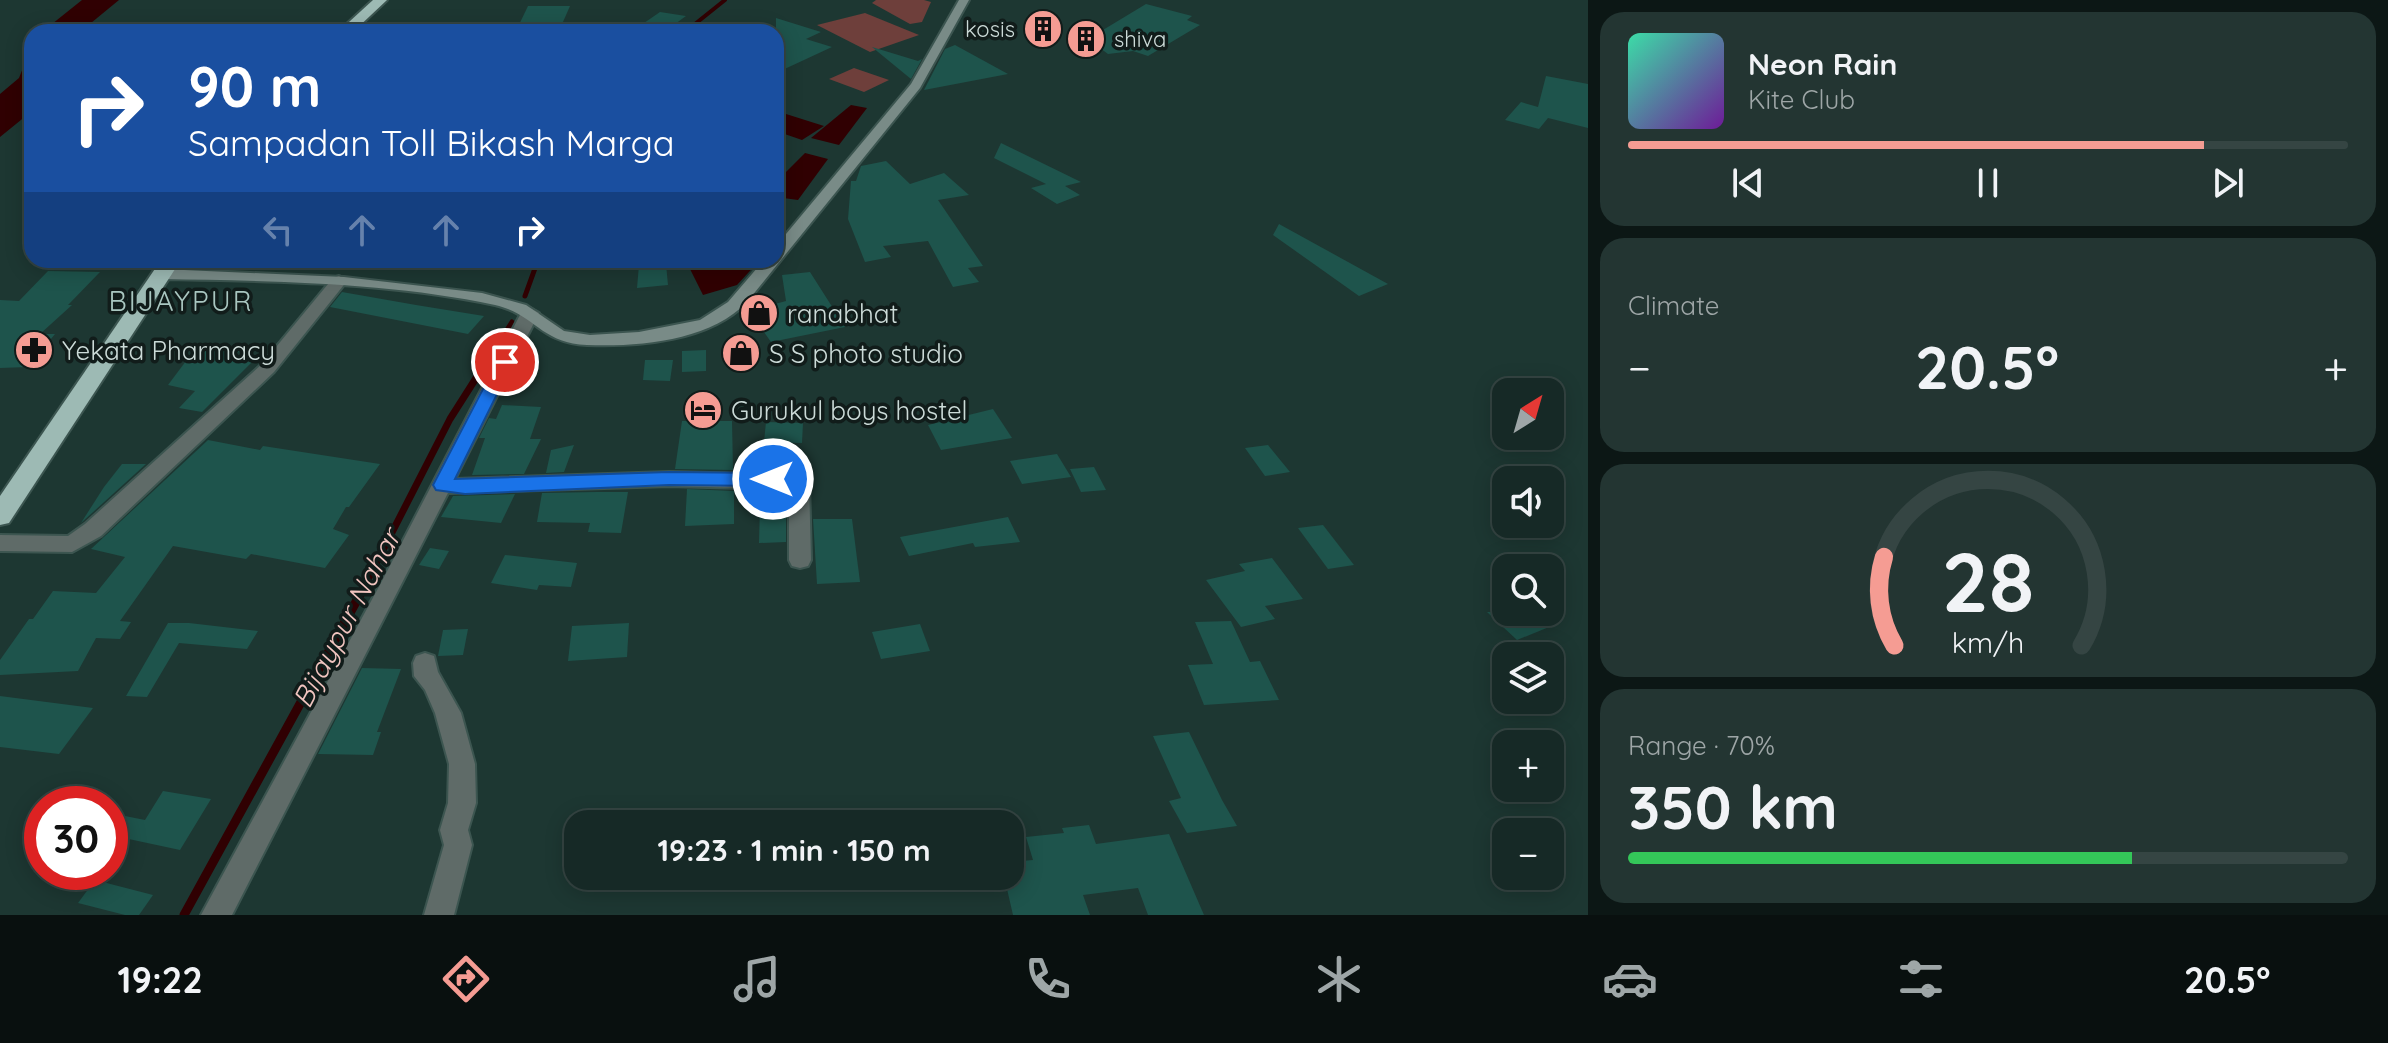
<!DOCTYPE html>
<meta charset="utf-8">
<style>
body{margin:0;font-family:Quicksand,sans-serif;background:#233532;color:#f1f3f6;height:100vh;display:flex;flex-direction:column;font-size:30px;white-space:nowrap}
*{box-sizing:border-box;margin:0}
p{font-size:26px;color:#9ea6a7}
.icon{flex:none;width:44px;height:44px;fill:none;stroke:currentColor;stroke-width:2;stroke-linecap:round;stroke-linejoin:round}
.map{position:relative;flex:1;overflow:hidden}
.side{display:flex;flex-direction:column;gap:12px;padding:12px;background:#0c1715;width:800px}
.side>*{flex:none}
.hud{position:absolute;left:24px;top:24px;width:760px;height:244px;border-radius:24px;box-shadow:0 4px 20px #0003,0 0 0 2px #354543;background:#1a4fa0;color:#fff;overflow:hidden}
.needle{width:52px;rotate:37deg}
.tools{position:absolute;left:1492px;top:378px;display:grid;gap:16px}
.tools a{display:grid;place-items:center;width:72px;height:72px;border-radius:16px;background:#162926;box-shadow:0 4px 20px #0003,0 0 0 2px #354543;font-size:40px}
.speed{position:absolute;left:24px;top:786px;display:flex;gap:16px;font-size:40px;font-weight:700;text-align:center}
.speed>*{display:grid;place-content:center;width:104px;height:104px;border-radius:50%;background:#162926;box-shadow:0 4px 20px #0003,0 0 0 2px #354543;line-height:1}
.speed .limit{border:12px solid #d22;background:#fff;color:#111}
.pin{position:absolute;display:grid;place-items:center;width:68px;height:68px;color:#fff;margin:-34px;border:4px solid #fff;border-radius:50%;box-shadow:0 2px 8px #0007}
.me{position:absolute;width:88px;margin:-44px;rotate:270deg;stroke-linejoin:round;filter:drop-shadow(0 0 6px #0008)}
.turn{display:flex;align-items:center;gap:28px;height:168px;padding:0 32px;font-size:36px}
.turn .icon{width:104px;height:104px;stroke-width:2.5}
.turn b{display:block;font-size:56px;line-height:68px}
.lanes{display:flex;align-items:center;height:76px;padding:0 32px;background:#0003;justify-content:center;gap:40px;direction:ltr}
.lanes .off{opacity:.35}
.big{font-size:60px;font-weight:700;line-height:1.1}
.side .widget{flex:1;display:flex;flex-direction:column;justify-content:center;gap:12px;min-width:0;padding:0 28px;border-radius:24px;background:#233532}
.side .dial{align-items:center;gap:0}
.dial svg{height:208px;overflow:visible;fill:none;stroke:#354543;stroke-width:7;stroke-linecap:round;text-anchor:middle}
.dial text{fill:#f1f3f6;stroke:none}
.song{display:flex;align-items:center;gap:24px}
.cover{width:96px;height:96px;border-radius:12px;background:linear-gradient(135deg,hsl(160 70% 55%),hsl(280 70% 35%))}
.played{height:8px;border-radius:4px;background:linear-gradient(90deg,#f59c93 80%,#354543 80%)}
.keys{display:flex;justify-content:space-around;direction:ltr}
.heat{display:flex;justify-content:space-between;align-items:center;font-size:44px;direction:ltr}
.charge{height:12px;border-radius:6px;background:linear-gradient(90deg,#34c759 70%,#354543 0)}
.trip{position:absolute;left:564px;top:810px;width:460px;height:80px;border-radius:24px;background:#162926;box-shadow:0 4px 20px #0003,0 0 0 2px #354543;font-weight:700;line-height:80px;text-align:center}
.menu{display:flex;height:128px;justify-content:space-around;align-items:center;background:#09100f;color:#9ea6a7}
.menu .icon{width:56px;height:56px}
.menu .active{color:#f59c93}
.menu b{font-size:36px;color:#f1f3f6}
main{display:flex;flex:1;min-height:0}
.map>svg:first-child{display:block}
.green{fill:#6e3f3b}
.water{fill:#300002}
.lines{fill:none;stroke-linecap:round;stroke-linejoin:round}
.stream-far3{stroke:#300002;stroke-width:4}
.stream-far2{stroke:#300002;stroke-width:5}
.stream-far1{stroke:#300002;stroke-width:7}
.stream{stroke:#300002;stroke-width:9}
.building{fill:#1e544c}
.street-casing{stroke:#3c5550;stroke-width:4}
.secondary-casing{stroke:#3c5550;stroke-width:4}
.highway-casing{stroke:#3c5550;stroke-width:4}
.street{fill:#5f6b68;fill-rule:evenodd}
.secondary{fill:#798b87;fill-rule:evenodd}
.highway{fill:#9dbab4;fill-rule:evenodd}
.route{fill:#1a73e8;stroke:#114b97;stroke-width:2}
.labels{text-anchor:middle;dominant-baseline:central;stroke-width:7;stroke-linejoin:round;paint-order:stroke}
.far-poi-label{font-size:22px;fill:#ccdbd8;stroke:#111c1a;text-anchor:end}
.poi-label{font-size:26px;fill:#ccdbd8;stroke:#111c1a;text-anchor:start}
.neighbourhood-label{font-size:28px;letter-spacing:2px;fill:#a9c6c0;stroke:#111c1a}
.water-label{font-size:28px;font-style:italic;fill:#f2c5c0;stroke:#111c1a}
</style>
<main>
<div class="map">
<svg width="1588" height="915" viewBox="0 0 1588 915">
<rect width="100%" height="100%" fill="#1d3732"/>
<g class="green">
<path d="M876,0H924L931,2L922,22L910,24L872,3Z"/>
<path d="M865,13L919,35L870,52L817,25Z"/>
<path d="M854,68L889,80L864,92L829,79Z"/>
</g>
<g class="water">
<path d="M82,0H119L80,32H42Z"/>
<path d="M32,45V111L0,137V94L19,78Z"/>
<path d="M851,105L867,108L839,145L811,138Z"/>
<path d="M786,114L824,126L802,140L776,131V119Z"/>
<path d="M805,153L828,159L798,200L776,197V182Z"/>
<path d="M694,260H760L737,285L703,295L688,265Z"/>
</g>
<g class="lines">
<path class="stream-far3" d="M685,32L725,0"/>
<g class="stream-far2">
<path d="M525,296L538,260"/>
<path d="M498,344L512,322"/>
</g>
<path class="stream-far1" d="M361,593L450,419L499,342"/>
<path class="stream" d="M184,915L362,591"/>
</g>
<g class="building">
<path d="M1146,4L1192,16L1187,20L1200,25L1148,56L1133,51L1108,54L1088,39Z"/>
<path d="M528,6H570L559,31H516Z"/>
<path d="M660,12L686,16L664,32H631Z"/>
<path d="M776,18L821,32L806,39L832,47L776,73Z"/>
<path d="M955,45L1008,74L924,90L945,49Z"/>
<path d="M872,47L918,61L922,59L911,79Z"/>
<path d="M1546,76L1588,84V128L1548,118L1539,129L1505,120L1521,102L1538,107Z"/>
<path d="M1001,143L1081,182L1065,186L1080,195L1057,204L1031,188L1046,184L994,158Z"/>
<path d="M886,161L910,184L944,173L969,195L938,200L983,266L968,268L979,282L953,287L928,241L883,246L891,257L865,262L848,219L851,181H856L861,166Z"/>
<path d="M1279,224L1388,284L1359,296L1273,235Z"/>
<path d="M666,264L668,285L637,288L639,265Z"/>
<path d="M48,271L100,272L68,305H72L40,334H55L28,367L0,368V300L19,301Z"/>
<path d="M810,272L845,327L771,342L749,311L786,301L782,275Z"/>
<path d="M342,292L416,305L484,316L468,334L330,307Z"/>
<path d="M198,345L242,348L231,361L252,362L202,412L179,408L195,391L168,385Z"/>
<path d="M706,350V371L682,372V351Z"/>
<path d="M645,360H673L670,381L643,380Z"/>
<path d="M502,405L541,407L530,439H541L524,474L472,475L485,438H479L489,418L496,419Z"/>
<path d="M993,409L1012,438L941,450L928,425Z"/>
<path d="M682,421H732L733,470L675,469Z"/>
<path d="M766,422L803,423L802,443L764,442Z"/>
<path d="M208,440L260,450L263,446L380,464L349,507H346L333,529L349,535L325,568L251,554L246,559L173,546L120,621L131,622L120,639L96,638L78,671L0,675V660L29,619H33L53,591L96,593L125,557L91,549Z"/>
<path d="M574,445L564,472L546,473L551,450Z"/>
<path d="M1268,445L1290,472L1265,476L1245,448Z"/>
<path d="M1057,454L1071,477L1022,484L1010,461Z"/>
<path d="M122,464H146L81,523L104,487Z"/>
<path d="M1094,467L1106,490L1081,492L1070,469Z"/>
<path d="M687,489L734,491V524L685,526Z"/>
<path d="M596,492H628L621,533L588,532L590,523L537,522L542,493Z"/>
<path d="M515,494L501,523L441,517L453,496Z"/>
<path d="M786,504V542L759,543L760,505Z"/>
<path d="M1008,517L1020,542L975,547L973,543L909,556L900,537Z"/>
<path d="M813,519H852L860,582L817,584Z"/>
<path d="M1323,525L1354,565L1328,569L1298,528Z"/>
<path d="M430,548L449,551L439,569L419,565Z"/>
<path d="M505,555L577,563L571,587L539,585L537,590L491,583Z"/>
<path d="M1272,558L1303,599L1265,606L1275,619L1241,627L1206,580L1245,571L1239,564Z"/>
<path d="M1487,612H1540L1554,625L1517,640Z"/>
<path d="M1231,621L1250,662L1260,661L1279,700L1204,705L1188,665L1213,664L1195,622Z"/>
<path d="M168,623H189L258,631L247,649L179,643L147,697L126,696Z"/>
<path d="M629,623L627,657L568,661L572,626Z"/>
<path d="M920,624L930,651L881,659L872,632Z"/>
<path d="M468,629L463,655L438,656L443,630Z"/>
<path d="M362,668L401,669L377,732H381L373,755L318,754Z"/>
<path d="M0,696L93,708L59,754L0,747Z"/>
<path d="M1189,732L1222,800L1237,826L1187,833L1169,801L1181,798L1153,736Z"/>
<path d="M163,791L211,799L180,850L110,835V813L145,820Z"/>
<path d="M1089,825L1096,844L1169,834L1204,915H1148L1138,888L1083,895L1090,915H1013L1004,876H1010V862L1033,860L1026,837L1064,833L1062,828Z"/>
<path d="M95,880L153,895L139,915H125L78,903Z"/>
</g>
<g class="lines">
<g class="street-casing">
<g id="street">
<path d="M339,276L347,281L274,372L101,536L72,552L0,551V535L68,536L85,524L262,364L333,278Z"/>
<path d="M530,308L539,313L455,479L669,472L799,475L806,477L809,482L811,560L808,566L800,568L792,566L789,560V489L669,486L448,493L232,915H201L382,581L521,313Z"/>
<path d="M425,653L434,656L438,672L461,713L475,764L476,803L468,830L472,845L454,915H424L444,845L440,830L448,803L449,764L435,713L425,690L414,676L413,663L416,656Z"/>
</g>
</g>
<g class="secondary-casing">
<path id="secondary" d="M959,0H969L920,88L747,302C710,341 639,347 587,345C540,343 535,314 495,305C389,282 270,281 162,279L154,274L162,269L344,277L482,293L526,305L564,331L590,335L639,332L700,320L728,302L764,260H776V246L911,84Z"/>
</g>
<g class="highway-casing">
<g id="highway">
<path d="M373,0H387L353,32H338Z"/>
<path d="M161,260H181L9,523L0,525V496Z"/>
</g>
</g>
<use href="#street" class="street"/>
<use href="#secondary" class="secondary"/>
<use href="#highway" class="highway"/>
</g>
<path class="route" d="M505,357L513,362L455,479L669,472L773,473L783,479L773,486L669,485L465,494L436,490L433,485L497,362Z"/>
<defs>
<g id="building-disc" transform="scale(2)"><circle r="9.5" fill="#f59c93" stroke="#111c1a"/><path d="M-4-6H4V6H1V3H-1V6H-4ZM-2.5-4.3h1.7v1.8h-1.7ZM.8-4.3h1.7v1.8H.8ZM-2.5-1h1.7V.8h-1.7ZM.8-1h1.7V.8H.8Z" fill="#111"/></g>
<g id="shop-disc" transform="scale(2)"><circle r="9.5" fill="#f59c93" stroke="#111c1a"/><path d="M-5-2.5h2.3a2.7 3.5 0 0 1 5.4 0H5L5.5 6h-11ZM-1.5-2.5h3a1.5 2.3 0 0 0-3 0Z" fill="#111"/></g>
<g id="pharmacy-disc" transform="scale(2)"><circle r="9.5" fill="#f59c93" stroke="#111c1a"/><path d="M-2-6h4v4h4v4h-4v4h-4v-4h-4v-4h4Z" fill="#111"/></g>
<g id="hotel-disc" transform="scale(2)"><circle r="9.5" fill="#f59c93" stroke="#111c1a"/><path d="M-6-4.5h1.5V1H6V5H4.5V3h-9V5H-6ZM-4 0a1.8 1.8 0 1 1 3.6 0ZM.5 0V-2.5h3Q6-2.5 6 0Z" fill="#111"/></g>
</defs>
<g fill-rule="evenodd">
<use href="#building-disc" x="1043" y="29"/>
<use href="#building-disc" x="1086" y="39"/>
<use href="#shop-disc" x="759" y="313"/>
<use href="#pharmacy-disc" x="34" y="350"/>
<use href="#shop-disc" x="741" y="353"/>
<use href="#hotel-disc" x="703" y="410"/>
</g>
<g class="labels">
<g class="far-poi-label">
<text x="1015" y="29">kosis</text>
<text x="1114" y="39" text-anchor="start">shiva</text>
</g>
<g class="poi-label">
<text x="787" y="313">ranabhat</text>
<text x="62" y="350">Yekata Pharmacy</text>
<text x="769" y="353">S S photo studio</text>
<text x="731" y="410">Gurukul boys hostel</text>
</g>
<g class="neighbourhood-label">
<text x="181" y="300">BIJAYPUR</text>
</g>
<g class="water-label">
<text transform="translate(346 618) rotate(-62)">Bijaypur Nahar</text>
</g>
</g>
</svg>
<div class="tools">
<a><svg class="needle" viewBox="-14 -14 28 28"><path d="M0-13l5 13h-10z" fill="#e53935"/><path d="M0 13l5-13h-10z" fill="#9ea6a7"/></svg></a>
<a><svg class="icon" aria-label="sound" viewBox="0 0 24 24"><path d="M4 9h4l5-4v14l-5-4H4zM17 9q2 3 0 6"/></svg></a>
<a><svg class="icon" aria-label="search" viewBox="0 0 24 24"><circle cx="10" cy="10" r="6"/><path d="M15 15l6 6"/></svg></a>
<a><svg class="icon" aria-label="layers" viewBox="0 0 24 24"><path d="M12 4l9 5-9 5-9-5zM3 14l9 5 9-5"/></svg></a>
<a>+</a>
<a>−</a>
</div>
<div class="speed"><div class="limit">30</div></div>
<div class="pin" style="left:505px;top:362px;background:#d93025"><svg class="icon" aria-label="arrive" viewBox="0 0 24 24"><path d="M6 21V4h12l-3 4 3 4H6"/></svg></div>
<svg class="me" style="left:773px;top:479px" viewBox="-20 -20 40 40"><circle r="17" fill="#1a73e8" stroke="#fff" stroke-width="3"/><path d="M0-11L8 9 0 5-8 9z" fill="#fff"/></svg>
<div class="trip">19:23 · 1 min · 150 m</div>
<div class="hud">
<div class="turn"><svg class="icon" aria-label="right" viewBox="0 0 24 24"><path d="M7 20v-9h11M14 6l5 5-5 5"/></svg><div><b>90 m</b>Sampadan Toll Bikash Marga</div></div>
<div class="lanes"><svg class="icon off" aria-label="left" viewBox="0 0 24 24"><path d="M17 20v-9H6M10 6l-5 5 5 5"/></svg><svg class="icon off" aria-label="ahead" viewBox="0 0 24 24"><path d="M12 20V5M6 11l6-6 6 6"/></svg><svg class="icon off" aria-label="ahead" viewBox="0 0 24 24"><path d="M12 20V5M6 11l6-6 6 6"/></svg><svg class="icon" aria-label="right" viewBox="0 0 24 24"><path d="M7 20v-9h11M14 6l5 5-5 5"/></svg></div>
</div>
</div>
<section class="side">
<div class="widget">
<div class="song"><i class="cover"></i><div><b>Neon Rain</b><p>Kite Club</p></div></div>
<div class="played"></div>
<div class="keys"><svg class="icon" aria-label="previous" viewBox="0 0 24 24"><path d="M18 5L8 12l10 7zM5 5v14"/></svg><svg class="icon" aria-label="pause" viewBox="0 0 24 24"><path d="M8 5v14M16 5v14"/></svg><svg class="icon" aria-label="next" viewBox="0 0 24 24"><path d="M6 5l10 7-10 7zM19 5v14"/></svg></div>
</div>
<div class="widget"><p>Climate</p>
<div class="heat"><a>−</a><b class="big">20.5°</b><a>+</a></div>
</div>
<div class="widget dial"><svg viewBox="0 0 100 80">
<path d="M14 69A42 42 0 1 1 86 69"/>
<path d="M14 69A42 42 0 0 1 10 35" stroke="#f59c93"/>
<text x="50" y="56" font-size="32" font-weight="700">28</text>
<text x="50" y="72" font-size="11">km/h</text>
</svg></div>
<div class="widget"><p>Range · 70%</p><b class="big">350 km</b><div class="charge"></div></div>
</section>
</main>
<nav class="menu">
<b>19:22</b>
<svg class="icon active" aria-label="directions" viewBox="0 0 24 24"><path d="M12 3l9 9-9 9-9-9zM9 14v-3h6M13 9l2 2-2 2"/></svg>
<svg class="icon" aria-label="music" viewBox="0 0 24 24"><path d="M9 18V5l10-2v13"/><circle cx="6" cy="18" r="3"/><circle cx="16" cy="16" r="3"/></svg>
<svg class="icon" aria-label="phone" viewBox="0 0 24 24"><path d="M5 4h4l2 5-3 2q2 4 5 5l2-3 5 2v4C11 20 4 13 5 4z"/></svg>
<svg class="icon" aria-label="climate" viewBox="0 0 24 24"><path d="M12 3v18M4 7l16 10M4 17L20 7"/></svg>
<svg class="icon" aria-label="car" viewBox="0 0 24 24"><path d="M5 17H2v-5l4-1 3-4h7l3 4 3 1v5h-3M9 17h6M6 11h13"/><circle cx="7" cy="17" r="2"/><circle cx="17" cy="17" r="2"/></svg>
<svg class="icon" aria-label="filters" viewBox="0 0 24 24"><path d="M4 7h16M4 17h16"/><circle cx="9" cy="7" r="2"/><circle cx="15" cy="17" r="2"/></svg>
<b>20.5°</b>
</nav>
